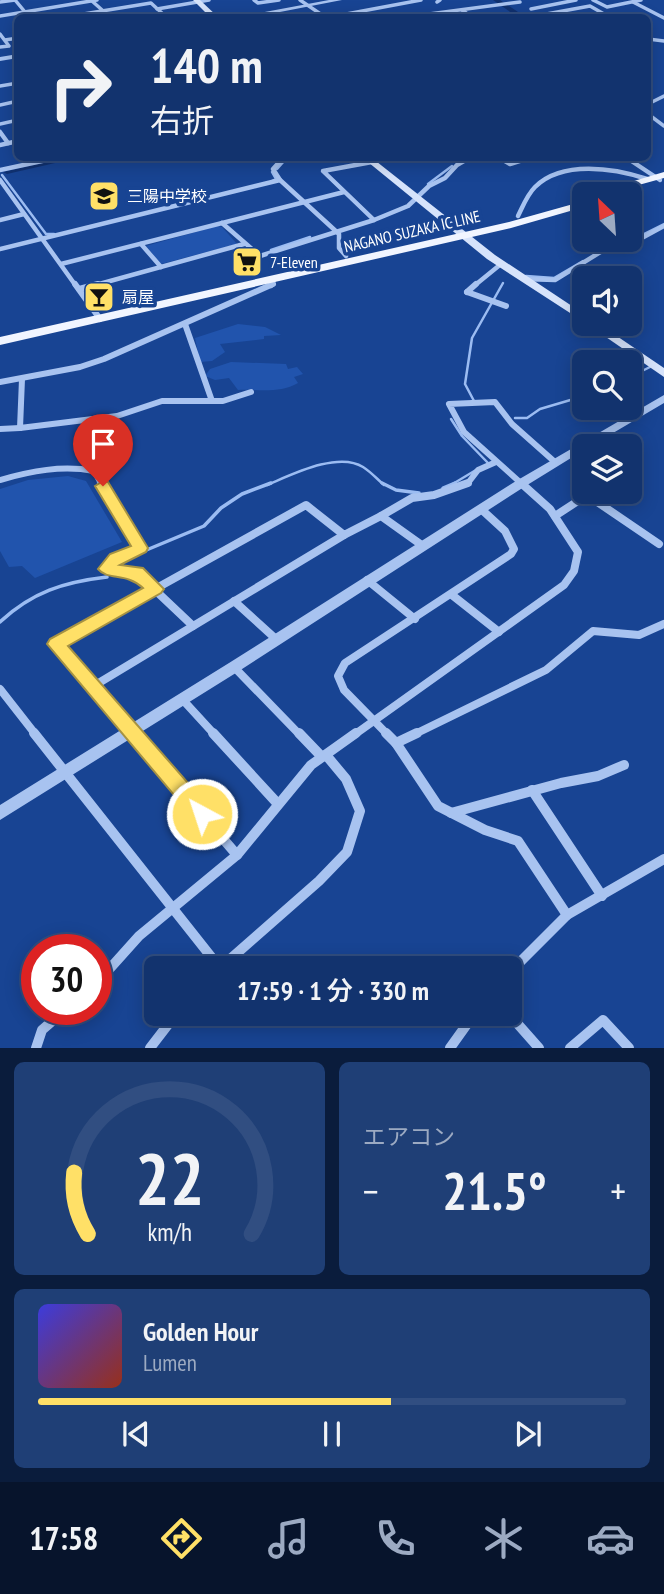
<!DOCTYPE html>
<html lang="ja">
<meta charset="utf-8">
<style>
body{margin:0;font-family:"PT Sans Narrow","Noto Sans JP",sans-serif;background:#1f3f76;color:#f1f3f6;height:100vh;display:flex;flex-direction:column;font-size:26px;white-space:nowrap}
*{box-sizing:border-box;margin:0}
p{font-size:23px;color:#9caac2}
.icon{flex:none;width:38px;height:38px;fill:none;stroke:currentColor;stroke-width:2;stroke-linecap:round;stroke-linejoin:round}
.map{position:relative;height:1048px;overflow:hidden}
.sheet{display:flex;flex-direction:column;gap:14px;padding:14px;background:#0a1c3c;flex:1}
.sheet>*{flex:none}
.banner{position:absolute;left:14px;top:14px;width:637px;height:147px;border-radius:10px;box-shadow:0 4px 18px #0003,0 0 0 2px #314e81;background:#12336e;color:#f1f3f6;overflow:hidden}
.needle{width:46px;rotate:335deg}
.fabs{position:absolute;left:572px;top:182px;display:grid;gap:14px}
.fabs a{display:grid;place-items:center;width:70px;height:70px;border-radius:10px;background:#12336e;box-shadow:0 4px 18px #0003,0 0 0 2px #314e81;font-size:35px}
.speed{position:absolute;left:21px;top:934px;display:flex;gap:14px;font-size:35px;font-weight:700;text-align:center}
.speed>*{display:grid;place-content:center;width:91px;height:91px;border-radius:50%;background:#12336e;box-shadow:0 4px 18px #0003,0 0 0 2px #314e81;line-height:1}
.speed .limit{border:10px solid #d22;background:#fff;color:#111}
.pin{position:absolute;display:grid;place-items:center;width:60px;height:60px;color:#fff;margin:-72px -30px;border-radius:50% 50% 50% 0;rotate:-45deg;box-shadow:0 0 7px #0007}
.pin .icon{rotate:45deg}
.me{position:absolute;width:77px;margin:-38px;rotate:320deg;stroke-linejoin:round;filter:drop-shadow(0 0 5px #0008)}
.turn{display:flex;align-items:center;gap:24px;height:147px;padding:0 21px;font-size:32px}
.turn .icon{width:91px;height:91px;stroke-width:2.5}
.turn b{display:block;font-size:49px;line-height:60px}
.big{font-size:52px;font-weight:600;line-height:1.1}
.sheet .card{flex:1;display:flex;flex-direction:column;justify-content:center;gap:10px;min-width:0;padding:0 24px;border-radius:10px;background:#1f3f76}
.sheet .dial{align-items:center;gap:0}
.dial svg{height:182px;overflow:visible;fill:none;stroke:#314e81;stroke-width:7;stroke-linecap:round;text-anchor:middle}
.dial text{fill:#f1f3f6;stroke:none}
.song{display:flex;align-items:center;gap:21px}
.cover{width:84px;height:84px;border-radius:10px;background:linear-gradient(135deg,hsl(240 70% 55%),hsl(10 70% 35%))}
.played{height:7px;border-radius:4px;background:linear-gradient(90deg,#ffe067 60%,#314e81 60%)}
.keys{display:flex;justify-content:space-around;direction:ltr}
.heat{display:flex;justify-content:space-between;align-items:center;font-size:38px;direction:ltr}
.sheet .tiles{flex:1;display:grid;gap:14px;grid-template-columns:1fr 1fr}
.card:last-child{grid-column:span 2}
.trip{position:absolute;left:144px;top:956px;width:378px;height:70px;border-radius:10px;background:#12336e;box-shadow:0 4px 18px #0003,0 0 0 2px #314e81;font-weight:600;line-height:70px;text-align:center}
.dock{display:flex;height:112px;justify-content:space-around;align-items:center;background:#07142c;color:#9caac2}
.dock .icon{width:49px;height:49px}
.dock .on{color:#ffe067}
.dock b{font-size:32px;color:#f1f3f6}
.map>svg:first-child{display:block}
.green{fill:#2154ad}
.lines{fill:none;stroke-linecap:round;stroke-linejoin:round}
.stream-far1{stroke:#9bbcf2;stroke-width:2.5}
.stream{stroke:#9bbcf2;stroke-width:3.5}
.canal{fill:#103170;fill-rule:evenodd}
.minor-far4{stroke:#a8c3f0;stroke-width:3.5}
.minor-far3{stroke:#a8c3f0;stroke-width:4.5}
.minor-far2{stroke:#a8c3f0;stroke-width:6}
.minor-far1{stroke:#a8c3f0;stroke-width:8}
.minor{stroke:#a8c3f0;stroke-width:10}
.tertiary{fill:#a8c3f0;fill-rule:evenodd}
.secondary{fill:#d6e3fb;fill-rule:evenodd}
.primary{fill:#f1f5ff;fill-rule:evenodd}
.route{fill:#ffe067;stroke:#a69243;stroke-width:2}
.labels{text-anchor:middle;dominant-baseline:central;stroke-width:7;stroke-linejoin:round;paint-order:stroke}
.far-poi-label{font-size:16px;fill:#fff;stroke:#184493;text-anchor:start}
.far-street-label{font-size:16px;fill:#fff;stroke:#184493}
</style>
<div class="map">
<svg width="664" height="1048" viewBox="0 0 664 1048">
<rect width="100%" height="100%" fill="#184493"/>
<g class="green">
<path d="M217,226L222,227L237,244L161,264L146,246Z"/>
<path d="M238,324L265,327L281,335L264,336V339L220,344L225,352L212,361L200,362L195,338Z"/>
<path d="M231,362L286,364L288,369L297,367L303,374L294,377L298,383C279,394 258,389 238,390L229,378L215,380L205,376L210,369Z"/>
<path d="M68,476L86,481L122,542L35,578L22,566L9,567L0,551V489L28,480Z"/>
</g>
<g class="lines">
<g class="stream-far1">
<path d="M277,169L285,160"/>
<path d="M272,172L276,179L272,181"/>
<path d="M2,175L46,234H54"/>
<path d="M428,184L452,166"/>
<path d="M624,244L664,224"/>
<path d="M271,250L310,237"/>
<path d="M526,276L554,278L583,261"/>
<path d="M630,377L650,367"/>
<path d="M474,401L465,384L472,338L503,283"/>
<path d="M515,418H527L540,409L584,396"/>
<path d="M451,419L462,436L488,463"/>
<path d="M267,485C291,475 338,451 363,467C371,472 377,479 384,485"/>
<path d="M451,485L476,470"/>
</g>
<g class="stream">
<path d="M382,483L396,490L419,493"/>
<path d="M443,488L455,483"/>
<path d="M120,561L204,526L221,508L242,494L271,483"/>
<path d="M0,622C32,592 64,582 107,577"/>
</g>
<g class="canal">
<path d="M493,0H500L527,18H519Z"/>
<path d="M64,158H77L7,174L3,172Z"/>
</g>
<g class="minor-far4">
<path d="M15,0L30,18"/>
<path d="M254,0L258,3L279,0"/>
<path d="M300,0L325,17"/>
<path d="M593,0L607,7L641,0"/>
<path d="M92,1L111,18"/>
<path d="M0,2L15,0"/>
<path d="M437,2L440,0"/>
<path d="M633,2L664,18"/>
<path d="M157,9L209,0"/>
<path d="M531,9L576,0"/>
<path d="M462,10L473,18"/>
<path d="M541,15L590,6L611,18"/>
<path d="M0,16L97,0"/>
<path d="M59,18L151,3L164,15L148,18"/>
<path d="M325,18L421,0"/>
<path d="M399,18L520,2"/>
<path d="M0,34L9,46L0,47"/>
<path d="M648,39L664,41"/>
<path d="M5,40L18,38"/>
<path d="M0,86L18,83"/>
<path d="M648,104L664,96"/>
<path d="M0,105L18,101"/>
<path d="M648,114L664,126"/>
<path d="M0,124L18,120"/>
</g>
<g class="minor-far3">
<path d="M0,132L8,143"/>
<path d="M0,145L18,141"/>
<path d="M289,158H283L273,169L280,180L339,234V248L346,256"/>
<path d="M500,158L510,164L529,158"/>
<path d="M627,158L660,180"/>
<path d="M372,162L323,171L374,220"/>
<path d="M0,170L56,158"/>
<path d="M0,180L76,286"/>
<path d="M518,216C523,206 527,195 535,187C562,160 614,168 647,179"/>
<path d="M0,220L24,214"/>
<path d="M222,223L260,256L374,220L408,206L429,186L445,178L457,165L469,158"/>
<path d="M141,244L161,267"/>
<path d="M0,249L280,180"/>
<path d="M61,264L344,192"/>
<path d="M523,279L555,280L607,248L629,245L664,226"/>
<path d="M92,286L244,244"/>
<path d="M271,286L275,278"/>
<path d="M474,286L501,264"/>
</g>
<g class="minor-far2">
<path d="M75,284L100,319"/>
<path d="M79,289L98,284"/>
<path d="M467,292L476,284"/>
<path d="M467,292L506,306"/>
<path d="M22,379L20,428L117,416L162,401H212L185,324"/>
<path d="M0,382L80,367L104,359L273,284"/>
<path d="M212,401H223L251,392"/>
<path d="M0,429L20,428"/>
<path d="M0,480C31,471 62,465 94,471L102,485"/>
<path d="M463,485L468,483L478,470L496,462"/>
<path d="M523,485L464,432L449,404L495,402L512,424L556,463"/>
</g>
<g class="minor-far1">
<path d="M101,483L140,548L116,559L107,569L137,573L193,626"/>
<path d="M381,516L412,498L434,495L468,483"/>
<path d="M555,516L587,495L659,544"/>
<path d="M367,580L415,619"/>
<path d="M452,595L499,632"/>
<path d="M234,601L277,640"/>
<path d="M234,667L300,735"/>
<path d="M92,687L344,535"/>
<path d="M0,689L36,735"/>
<path d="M182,699L215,735"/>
<path d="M134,735L56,644L306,505L344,535L381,516L423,546"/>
<path d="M354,735L564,585L574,571L578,552L550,509L521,483"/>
<path d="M388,735L344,690L338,676L345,663L511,554L514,549L505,531L481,509"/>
<path d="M413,735L546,670L593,631L639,635L664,624"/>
</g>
<g class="minor">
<path d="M34,733L220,968"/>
<path d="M132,733L237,855"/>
<path d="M213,733L278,804"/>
<path d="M299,733L322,757"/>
<path d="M386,733L396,743L438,806L485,830L518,841L567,915"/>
<path d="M396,743L417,733"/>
<path d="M532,790L602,896"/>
<path d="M451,813L561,783L598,776L624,765"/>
<path d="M220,968L319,881L347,852L360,811L346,779L326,755"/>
<path d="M509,973L567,915L664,859"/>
<path d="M96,984L139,936L237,855L311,765L356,733"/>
<path d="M508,1013L539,1048"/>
<path d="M36,1048L42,1030L65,1010"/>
<path d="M150,1048L177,1013"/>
<path d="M450,1048L475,1013"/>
<path d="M570,1048L603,1020L629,1048"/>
</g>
<g class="tertiary">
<path d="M329,0H342L249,18H233Z"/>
<path d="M18,54V58L0,61V57Z"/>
<path d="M664,395V403L591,446H584V450L524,487L239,671L0,820V805L229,663L516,481Z"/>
</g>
<g class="secondary">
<path d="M193,0H200L219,18H211Z"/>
<path d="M363,158H372L495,255L584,314V322L487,259Z"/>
<path d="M587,324H599L664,368V377Z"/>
</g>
<g class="primary">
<path d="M664,172V178L606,194H590Z"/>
<path d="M584,201V207L511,228L0,345V337L509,222Z"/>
</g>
</g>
<path class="route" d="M103,481L108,482L148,548L146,552L120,565L143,568L164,589L161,593L68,646L209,807L212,814L209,820L202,823L195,820L47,644L50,639L143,588C126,572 108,581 98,569L110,554L131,546L95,486Z"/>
<defs>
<g id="school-square" transform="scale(1.575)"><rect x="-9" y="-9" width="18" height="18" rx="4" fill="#ffe067" stroke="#184493"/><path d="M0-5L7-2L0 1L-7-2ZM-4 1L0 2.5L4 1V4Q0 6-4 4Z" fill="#111"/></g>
<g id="supermarket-square" transform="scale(1.575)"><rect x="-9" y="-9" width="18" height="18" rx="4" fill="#ffe067" stroke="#184493"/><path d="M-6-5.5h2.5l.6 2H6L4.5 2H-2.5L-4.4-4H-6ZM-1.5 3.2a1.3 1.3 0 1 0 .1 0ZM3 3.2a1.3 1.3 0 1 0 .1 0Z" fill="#111"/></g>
<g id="bar-square" transform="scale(1.575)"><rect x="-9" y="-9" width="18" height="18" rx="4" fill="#ffe067" stroke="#184493"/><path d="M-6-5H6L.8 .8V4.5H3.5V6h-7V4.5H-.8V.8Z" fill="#111"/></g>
</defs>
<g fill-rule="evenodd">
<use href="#school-square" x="104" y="196"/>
<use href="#supermarket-square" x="247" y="262"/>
<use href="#bar-square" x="99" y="297"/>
</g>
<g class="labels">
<g class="far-poi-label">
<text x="127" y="196">三陽中学校</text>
<text x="270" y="262">7-Eleven</text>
<text x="122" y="297">扇屋</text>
</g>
<g class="far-street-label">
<text transform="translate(412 231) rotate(-13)">NAGANO SUZAKA IC LINE</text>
</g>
</g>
</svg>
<div class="fabs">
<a><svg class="needle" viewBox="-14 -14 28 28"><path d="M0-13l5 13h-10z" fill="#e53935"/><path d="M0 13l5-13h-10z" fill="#9caac2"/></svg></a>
<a><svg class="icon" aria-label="sound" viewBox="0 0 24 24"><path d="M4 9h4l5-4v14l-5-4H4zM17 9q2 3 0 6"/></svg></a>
<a><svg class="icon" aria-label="search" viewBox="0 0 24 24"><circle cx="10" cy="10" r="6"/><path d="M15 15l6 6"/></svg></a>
<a><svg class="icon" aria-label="layers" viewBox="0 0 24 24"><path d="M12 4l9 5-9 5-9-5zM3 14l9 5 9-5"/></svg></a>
</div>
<div class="speed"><div class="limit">30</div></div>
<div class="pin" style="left:103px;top:486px;background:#d93025"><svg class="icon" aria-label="arrive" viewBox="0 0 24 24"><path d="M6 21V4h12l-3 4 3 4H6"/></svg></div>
<svg class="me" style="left:202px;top:814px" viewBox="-20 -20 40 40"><circle r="17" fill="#ffe067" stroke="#fff" stroke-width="3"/><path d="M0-11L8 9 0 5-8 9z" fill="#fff"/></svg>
<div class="trip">17:59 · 1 分 · 330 m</div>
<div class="banner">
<div class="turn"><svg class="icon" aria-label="right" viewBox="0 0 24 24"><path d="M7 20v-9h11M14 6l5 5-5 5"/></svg><div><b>140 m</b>右折</div></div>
</div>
</div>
<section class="sheet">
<div class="tiles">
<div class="card dial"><svg viewBox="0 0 100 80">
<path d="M14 69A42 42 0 1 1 86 69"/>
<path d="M14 69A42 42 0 0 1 8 42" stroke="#ffe067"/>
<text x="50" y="56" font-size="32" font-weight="700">22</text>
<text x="50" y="72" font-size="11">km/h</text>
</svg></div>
<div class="card"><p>エアコン</p>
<div class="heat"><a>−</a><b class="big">21.5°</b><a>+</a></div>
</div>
<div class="card">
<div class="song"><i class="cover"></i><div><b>Golden Hour</b><p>Lumen</p></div></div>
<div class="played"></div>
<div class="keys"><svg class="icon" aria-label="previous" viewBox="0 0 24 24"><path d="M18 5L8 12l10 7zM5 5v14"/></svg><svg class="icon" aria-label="pause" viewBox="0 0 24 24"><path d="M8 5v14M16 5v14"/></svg><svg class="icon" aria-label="next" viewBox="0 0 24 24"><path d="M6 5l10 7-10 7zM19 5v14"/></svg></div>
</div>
</div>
</section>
<nav class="dock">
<b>17:58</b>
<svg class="icon on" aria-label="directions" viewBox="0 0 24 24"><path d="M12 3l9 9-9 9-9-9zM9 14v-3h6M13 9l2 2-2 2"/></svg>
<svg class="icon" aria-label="music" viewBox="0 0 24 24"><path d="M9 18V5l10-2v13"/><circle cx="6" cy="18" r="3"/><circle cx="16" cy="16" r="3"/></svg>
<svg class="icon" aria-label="phone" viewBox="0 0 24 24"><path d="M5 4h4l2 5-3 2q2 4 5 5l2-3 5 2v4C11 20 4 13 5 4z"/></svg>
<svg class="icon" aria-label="climate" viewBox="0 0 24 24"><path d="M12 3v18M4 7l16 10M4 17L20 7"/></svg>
<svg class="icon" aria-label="car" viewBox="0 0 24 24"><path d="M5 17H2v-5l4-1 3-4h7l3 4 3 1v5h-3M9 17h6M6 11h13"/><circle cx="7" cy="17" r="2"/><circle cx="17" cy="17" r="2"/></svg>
</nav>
